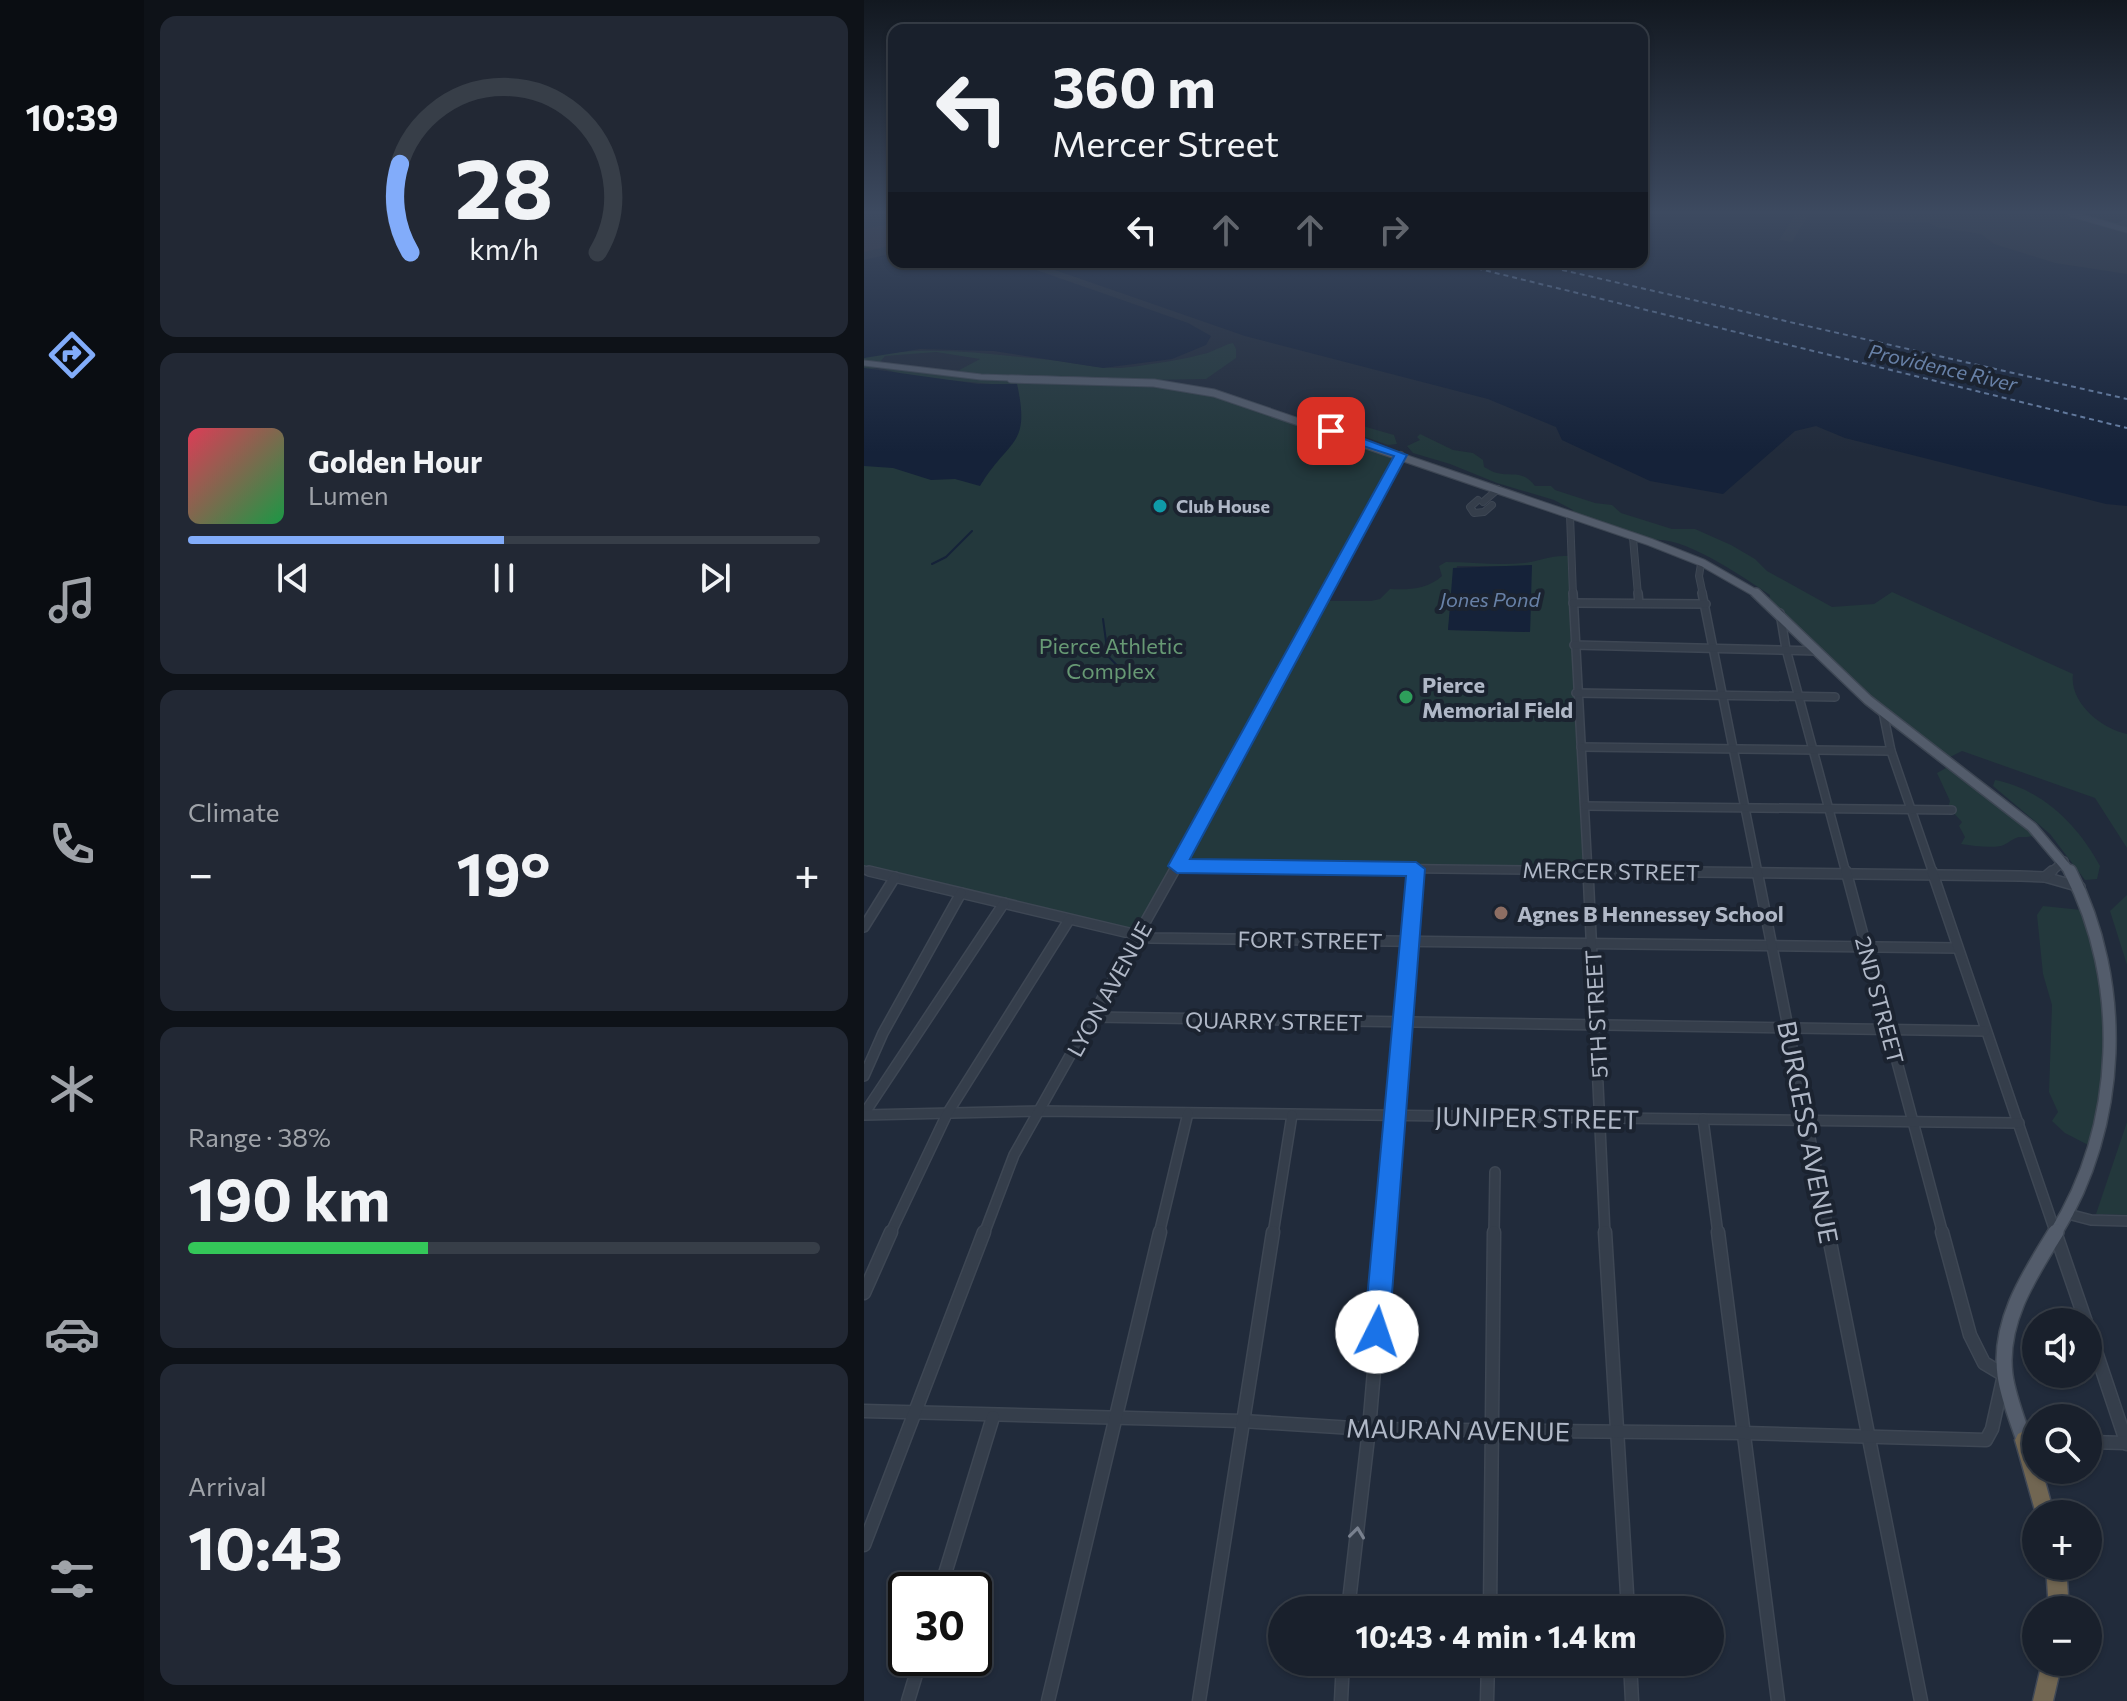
<!DOCTYPE html>
<meta charset="utf-8">
<style>
body{margin:0;font-family:Commissioner,sans-serif;background:#222834;color:#f1f3f6;height:100vh;display:flex;flex-direction:column;font-size:30px;white-space:nowrap}
*{box-sizing:border-box;margin:0}
p{font-size:26px;color:#9fa3a9}
.icon{flex:none;width:44px;height:44px;fill:none;stroke:currentColor;stroke-width:2;stroke-linecap:round;stroke-linejoin:round}
.map{position:relative;flex:1;overflow:hidden}
.panel{display:flex;flex-direction:column;gap:16px;padding:16px;background:#0e1218;width:720px}
.panel>*{flex:none}
.top-card{position:absolute;left:24px;top:24px;width:760px;height:244px;border-radius:16px;box-shadow:0 2px 6px #0004,0 0 0 2px #373e48;background:#19202c;color:#f1f3f6;overflow:hidden}
.tools{position:absolute;left:1158px;top:1308px;display:grid;gap:16px}
.tools a{display:grid;place-items:center;width:80px;height:80px;border-radius:50%;background:#19202c;box-shadow:0 2px 6px #0004,0 0 0 2px #373e48;font-size:40px}
.speed{position:absolute;left:24px;top:1572px;display:flex;gap:16px;font-size:40px;font-weight:700;text-align:center}
.speed>*{display:grid;place-content:center;width:104px;height:104px;border-radius:50%;background:#19202c;box-shadow:0 2px 6px #0004,0 0 0 2px #373e48;line-height:1}
.speed .limit{border:4px solid #111;border-radius:12px;background:#fff;color:#111}
.pin{position:absolute;display:grid;place-items:center;width:68px;height:68px;color:#fff;margin:-34px;border-radius:16px;box-shadow:0 4px 12px #0006}
.me{position:absolute;width:88px;margin:-44px;rotate:4deg;stroke-linejoin:round;filter:drop-shadow(0 0 6px #0008)}
.turn{display:flex;align-items:center;gap:28px;height:168px;padding:0 32px;font-size:36px}
.turn .icon{width:104px;height:104px;stroke-width:2.5}
.turn b{display:block;font-size:56px;line-height:68px}
.lanes{display:flex;align-items:center;height:76px;padding:0 32px;background:#0003;justify-content:center;gap:40px;direction:ltr}
.lanes .off{opacity:.35}
.big{font-size:60px;font-weight:700;line-height:1.1}
.panel .widget{flex:1;display:flex;flex-direction:column;justify-content:center;gap:12px;min-width:0;padding:0 28px;border-radius:16px;background:#222834}
.panel .dial{align-items:center;gap:0}
.dial svg{height:208px;overflow:visible;fill:none;stroke:#373e48;stroke-width:7;stroke-linecap:round;text-anchor:middle}
.dial text{fill:#f1f3f6;stroke:none}
.song{display:flex;align-items:center;gap:24px}
.cover{width:96px;height:96px;border-radius:12px;background:linear-gradient(135deg,hsl(350 70% 55%),hsl(140 70% 35%))}
.played{height:8px;border-radius:4px;background:linear-gradient(90deg,#82acfa 50%,#373e48 50%)}
.keys{display:flex;justify-content:space-around;direction:ltr}
.heat{display:flex;justify-content:space-between;align-items:center;font-size:44px;direction:ltr}
.charge{height:12px;border-radius:6px;background:linear-gradient(90deg,#34c759 38%,#373e48 0)}
.trip{position:absolute;left:404px;top:1596px;width:456px;height:80px;border-radius:40px;background:#19202c;box-shadow:0 2px 6px #0004,0 0 0 2px #373e48;font-weight:700;line-height:80px;text-align:center}
main{display:flex;flex:1;min-height:0}
.dock{display:flex;flex-direction:column;width:144px;justify-content:space-around;align-items:center;background:#0a0d12;color:#9fa3a9}
.dock .icon{width:56px;height:56px}
.dock .on{color:#82acfa}
.dock b{font-size:36px;color:#f1f3f6}
.map>svg:first-child{display:block}
.medical{fill:#302d3c}
.green{fill:#23383c;fill-rule:evenodd}
.water{fill:#152239}
.lines{fill:none;stroke-linecap:round;stroke-linejoin:round}
.stream{stroke:#152239;stroke-width:2}
.ferry{stroke:#6881a7;stroke-width:2;stroke-dasharray:5 4;stroke-linecap:butt}
.minor-far4-casing{stroke:#3e4754;stroke-width:6}
.minor-far3-casing{stroke:#3e4754;stroke-width:8}
.minor-far2-casing{stroke:#3e4754;stroke-width:10}
.minor-far1-casing{stroke:#3e4754;stroke-width:12}
.minor-casing{stroke:#3e4754;stroke-width:15}
.major-far4-casing{stroke:#3e4754;stroke-width:7}
.major-far3-casing{stroke:#3e4754;stroke-width:9}
.major-far2-casing{stroke:#3e4754;stroke-width:12}
.major-far1-casing{stroke:#3e4754;stroke-width:15}
.major-casing{stroke:#3e4754;stroke-width:18}
.highway-casing{stroke:#404856;stroke-width:3}
.minor-far4{stroke:#353e4b;stroke-width:4}
.minor-far3{stroke:#353e4b;stroke-width:6}
.minor-far2{stroke:#353e4b;stroke-width:7}
.minor-far1{stroke:#353e4b;stroke-width:9}
.minor{stroke:#353e4b;stroke-width:12}
.major-far4{stroke:#535c6b;stroke-width:5}
.major-far3{stroke:#535c6b;stroke-width:7}
.major-far2{stroke:#535c6b;stroke-width:9}
.major-far1{stroke:#535c6b;stroke-width:12}
.major{stroke:#535c6b;stroke-width:15}
.highway{fill:#716652;fill-rule:evenodd}
.oneway{stroke:#79818f}
.route{fill:#1a73e8;stroke:#114b97;stroke-width:2}
.culture-dot{fill:#0f9aa8;stroke:#1b2330;stroke-width:3}
.leisure-dot{fill:#2e9e5b;stroke:#1b2330;stroke-width:3}
.education-dot{fill:#8d6e63;stroke:#1b2330;stroke-width:3}
.labels{text-anchor:middle;dominant-baseline:central;stroke-width:8;stroke-linejoin:round;paint-order:stroke}
.far-poi-label{font-size:18px;font-weight:bold;fill:#b0b8c7;stroke:#1b2330;text-anchor:start}
.far-water-label{font-size:20px;font-style:italic;fill:#6881a7;stroke:#1b2330}
.park-label{font-size:22px;fill:#679974;stroke:#1b2330}
.poi-label{font-size:22px;font-weight:bold;fill:#b0b8c7;stroke:#1b2330;text-anchor:start}
.street-label{font-size:22px;fill:#b0b8c7;stroke:#1b2330}
.near-street-label{font-size:26px;fill:#b0b8c7;stroke:#1b2330}
</style>
<main>
<nav class="dock">
<b>10:39</b>
<svg class="icon on" aria-label="directions" viewBox="0 0 24 24"><path d="M12 3l9 9-9 9-9-9zM9 14v-3h6M13 9l2 2-2 2"/></svg>
<svg class="icon" aria-label="music" viewBox="0 0 24 24"><path d="M9 18V5l10-2v13"/><circle cx="6" cy="18" r="3"/><circle cx="16" cy="16" r="3"/></svg>
<svg class="icon" aria-label="phone" viewBox="0 0 24 24"><path d="M5 4h4l2 5-3 2q2 4 5 5l2-3 5 2v4C11 20 4 13 5 4z"/></svg>
<svg class="icon" aria-label="climate" viewBox="0 0 24 24"><path d="M12 3v18M4 7l16 10M4 17L20 7"/></svg>
<svg class="icon" aria-label="car" viewBox="0 0 24 24"><path d="M5 17H2v-5l4-1 3-4h7l3 4 3 1v5h-3M9 17h6M6 11h13"/><circle cx="7" cy="17" r="2"/><circle cx="17" cy="17" r="2"/></svg>
<svg class="icon" aria-label="filters" viewBox="0 0 24 24"><path d="M4 7h16M4 17h16"/><circle cx="9" cy="7" r="2"/><circle cx="15" cy="17" r="2"/></svg>
</nav>
<section class="panel">
<div class="widget dial"><svg viewBox="0 0 100 80">
<path d="M14 69A42 42 0 1 1 86 69"/>
<path d="M14 69A42 42 0 0 1 10 35" stroke="#82acfa"/>
<text x="50" y="56" font-size="32" font-weight="700">28</text>
<text x="50" y="72" font-size="11">km/h</text>
</svg></div>
<div class="widget">
<div class="song"><i class="cover"></i><div><b>Golden Hour</b><p>Lumen</p></div></div>
<div class="played"></div>
<div class="keys"><svg class="icon" aria-label="previous" viewBox="0 0 24 24"><path d="M18 5L8 12l10 7zM5 5v14"/></svg><svg class="icon" aria-label="pause" viewBox="0 0 24 24"><path d="M8 5v14M16 5v14"/></svg><svg class="icon" aria-label="next" viewBox="0 0 24 24"><path d="M6 5l10 7-10 7zM19 5v14"/></svg></div>
</div>
<div class="widget"><p>Climate</p>
<div class="heat"><a>−</a><b class="big">19°</b><a>+</a></div>
</div>
<div class="widget"><p>Range · 38%</p><b class="big">190 km</b><div class="charge"></div></div>
<div class="widget"><p>Arrival</p><b class="big">10:43</b></div>
</section>
<div class="map">
<svg width="1263" height="1701" viewBox="0 0 1263 1701">
<rect width="100%" height="100%" fill="#212b3b"/>
<path class="medical" d="M21,225H30V245L0,252V229Z"/>
<g class="green">
<path d="M369,343L372,349V358L342,379L279,380L360,396L536,454L457,601H507L516,599L526,589C545,590 564,589 578,576L575,566L582,562C608,562 634,566 660,563C676,561 687,555 704,556L721,867L314,864L275,931L0,870V465L13,464L108,482H119L138,385L50,377L15,368L0,369V357C60,345 117,353 177,359C203,361 228,368 255,368C273,367 330,358 346,352C354,349 360,345 369,343ZM72,352L116,359L88,374L16,362L21,356ZM593,566H667L666,632L584,630Z"/>
<path d="M440,409L530,435L533,444L524,445L442,416L435,412Z"/>
<path d="M556,434L589,450L609,453L619,460L620,467C625,469 628,472 633,473C647,477 658,469 671,486H687L691,490L731,503L748,505L757,513L808,529H831L867,545L891,559L903,571L968,607L1010,604L1028,592L1209,674C1205,702 1237,729 1263,734V848L1231,798L1098,751L1082,759L1033,724L905,602L906,595C881,579 812,529 782,542L705,515L709,510L690,500L633,483L586,464L549,453L543,446L556,440L553,437Z"/>
<path d="M1089,764L1175,834C1167,837 1163,837 1155,837C1149,838 1142,845 1137,846C1123,848 1111,846 1097,844L1101,837L1095,826L1098,822L1084,807L1086,801L1073,773Z"/>
<path d="M1131,780C1178,789 1214,825 1236,866L1233,879L1221,880L1186,834L1129,786Z"/>
<path d="M1263,895V965L1246,911Z"/>
<path d="M1179,906L1227,911C1249,954 1260,1054 1246,1101C1241,1116 1234,1132 1228,1147L1201,1133L1188,1121L1194,1112L1185,1092L1188,1005L1179,974L1173,915Z"/>
<path d="M1263,1122V1215L1232,1214Z"/>
</g>
<g class="water">
<path d="M778,214H932L915,240L928,242L945,214H992L1021,222H1064L1072,227L1117,234L1130,244L1191,263L1263,274V506L1242,504L981,438L952,426L931,431L859,494L786,481L698,440L692,427L624,399L381,336L168,262H778Z"/>
<path d="M30,253V262H149L324,323L347,336L342,345L308,359L239,368L130,351L56,349L0,358V260Z"/>
<path d="M0,368L114,384H153C167,447 145,438 116,486L91,479L67,480L29,468L0,466Z"/>
<path d="M668,565L666,632L584,630L589,568Z"/>
</g>
<g class="lines">
<g class="stream">
<path d="M1050,220L1055,214"/>
<path d="M68,564L82,557L108,531"/>
<path d="M239,619L244,656L263,676"/>
</g>
<g class="ferry">
<path d="M587,262L1263,428"/>
<path d="M663,262L1263,399"/>
</g>
<g class="minor-far4-casing">
<path id="minor-far4" d="M1252,227L1263,222"/>
</g>
<g class="minor-far3-casing">
<g id="minor-far3">
<path d="M614,500L606,507L610,513L620,512L628,505"/>
<path d="M619,502L634,489"/>
<path d="M706,515L709,595"/>
<path d="M769,538L774,595"/>
<path d="M837,564L835,576L839,595"/>
<path d="M461,595L537,455"/>
</g>
</g>
<g class="minor-far2-casing">
<g id="minor-far2">
<path d="M709,593L724,873"/>
<path d="M774,593L775,603"/>
<path d="M838,593L894,873"/>
<path d="M709,603L842,604"/>
<path d="M916,613L922,649L982,873"/>
<path d="M710,645L953,651"/>
<path d="M712,693L971,697"/>
<path d="M1019,712L1027,751L1069,873"/>
<path d="M717,747L1027,751"/>
<path d="M721,806L1088,810"/>
<path d="M313,866L919,873"/>
<path d="M0,870L13,873"/>
<path d="M309,873L462,593"/>
<path d="M552,873V869"/>
<path d="M1186,873L1200,861"/>
</g>
</g>
<g class="minor-far1-casing">
<g id="minor-far1">
<path d="M5,871L286,938L1093,948"/>
<path d="M724,871L741,1234"/>
<path d="M750,871L1156,876L1181,877L1216,887"/>
<path d="M893,871L965,1234"/>
<path d="M982,871L1079,1234"/>
<path d="M1068,871L1192,1234"/>
<path d="M1181,877L1188,871"/>
<path d="M0,927L31,877"/>
<path d="M228,1017L1121,1031"/>
<path d="M0,1076L19,1033L97,893"/>
<path d="M0,1114L140,903"/>
<path d="M0,1115L178,1111L1155,1123"/>
<path d="M839,1119L854,1234"/>
<path d="M1204,1214L1227,1220L1263,1221"/>
<path d="M26,1234L83,1114L205,920"/>
<path d="M120,1234L150,1155L310,871"/>
<path d="M295,1234L324,1113"/>
<path d="M409,1234L428,1115"/>
<path d="M521,1234L552,871"/>
<path d="M630,1234L631,1172"/>
</g>
</g>
<g class="minor-casing">
<g id="minor">
<path d="M741,1232L764,1610"/>
<path d="M854,1232L914,1701"/>
<path d="M964,1232L1057,1701"/>
<path d="M1191,1232L1222,1322"/>
<path d="M0,1293L27,1232"/>
<path d="M1224,1328L1263,1444"/>
<path d="M0,1411L378,1421L505,1429L881,1433L1122,1440L1128,1429L1140,1375L1120,1363L1106,1335L1078,1232"/>
<path d="M1224,1442L1263,1443"/>
<path d="M0,1545L120,1232"/>
<path d="M76,1590L129,1417"/>
<path d="M484,1610L505,1429L522,1232"/>
<path d="M626,1610L630,1232"/>
<path d="M766,1662L768,1701"/>
<path d="M44,1701L57,1658"/>
<path d="M184,1701L296,1232"/>
<path d="M335,1701L409,1232"/>
<path d="M477,1701L479,1662"/>
<path d="M623,1701L624,1662"/>
</g>
</g>
<g class="major-far4-casing">
<g id="major-far4">
<path d="M1207,214L1263,230"/>
<path d="M0,363L117,377L243,381"/>
</g>
</g>
<g class="major-far3-casing">
<path id="major-far3" d="M147,379L290,383L350,393L786,542L839,563L895,595"/>
</g>
<g class="major-far2-casing">
<path id="major-far2" d="M892,593L1004,700L1168,827L1207,873"/>
</g>
<g class="major-far1-casing">
<path id="major-far1" d="M1191,1234C1259,1125 1263,982 1206,871"/>
</g>
<g class="major-casing">
<path id="major" d="M1160,1440C1153,1419 1144,1397 1141,1375C1134,1322 1166,1274 1192,1232"/>
</g>
<g class="highway-casing">
<g id="highway">
<path d="M1160,1431L1166,1434C1171,1446 1172,1457 1172,1470H1178L1190,1514H1172L1151,1440L1154,1434Z"/>
<path d="M1182,1566H1202L1205,1610H1185Z"/>
<path d="M1178,1662H1198L1189,1701H1169Z"/>
</g>
</g>
<use href="#minor-far4" class="minor-far4"/>
<use href="#minor-far3" class="minor-far3"/>
<use href="#minor-far2" class="minor-far2"/>
<use href="#minor-far1" class="minor-far1"/>
<use href="#minor" class="minor"/>
<use href="#major-far4" class="major-far4"/>
<use href="#major-far3" class="major-far3"/>
<use href="#major-far2" class="major-far2"/>
<use href="#major-far1" class="major-far1"/>
<use href="#major" class="major"/>
<use href="#highway" class="highway"/>
</g>
<defs><path id="oneway-chevron" d="M-2-3.5L2.5 0L-2 3.5" fill="none" stroke-width="1.6" stroke-linecap="round" stroke-linejoin="round" transform="scale(2)"/></defs>
<use class="oneway" href="#oneway-chevron" transform="translate(493 1533) rotate(-83)"/>
<linearGradient id="sky" x2="0" y2="1"><stop stop-color="#121820"/><stop offset="0.47" stop-color="#3d4a60"/><stop offset="1" stop-color="#3d4a60" stop-opacity="0"/></linearGradient>
<rect width="1263" height="452" fill="url(#sky)"/>
<path class="route" d="M462,428H471L543,455L326,859L552,862L561,869L525,1332L522,1341L513,1345L504,1341L500,1332L542,876L313,873L304,866L530,456L462,434Z"/>
<circle class="culture-dot" cx="296" cy="506" r="8"/>
<circle class="leisure-dot" cx="542" cy="697" r="8"/>
<circle class="education-dot" cx="637" cy="913" r="8"/>
<g class="labels">
<g class="far-poi-label">
<text x="312" y="506">Club House</text>
</g>
<g class="far-water-label">
<text transform="translate(1079 367) rotate(13)">Providence River</text>
<text x="626" y="599">Jones Pond</text>
</g>
<g class="park-label">
<text x="247" y="645">Pierce Athletic<tspan x="247" dy="25">Complex</tspan></text>
</g>
<g class="poi-label">
<text x="558" y="684">Pierce<tspan x="558" dy="25">Memorial Field</tspan></text>
<text x="653" y="913">Agnes B Hennessey School</text>
</g>
<g class="street-label">
<text transform="translate(747 871) rotate(1)">MERCER STREET</text>
<text transform="translate(446 940) rotate(1)">FORT STREET</text>
<text transform="translate(245 989) rotate(-61)">LYON AVENUE</text>
<text transform="translate(1016 1000) rotate(75)">2ND STREET</text>
<text transform="translate(732 1014) rotate(-93)">5TH STREET</text>
<text transform="translate(410 1021) rotate(1)">QUARRY STREET</text>
</g>
<g class="near-street-label">
<text transform="translate(673 1117) rotate(1)">JUNIPER STREET</text>
<text transform="translate(945 1132) rotate(79)">BURGESS AVENUE</text>
<text transform="translate(594 1429) rotate(1)">MAURAN AVENUE</text>
</g>
</g>
</svg>
<div class="tools">
<a><svg class="icon" aria-label="sound" viewBox="0 0 24 24"><path d="M4 9h4l5-4v14l-5-4H4zM17 9q2 3 0 6"/></svg></a>
<a><svg class="icon" aria-label="search" viewBox="0 0 24 24"><circle cx="10" cy="10" r="6"/><path d="M15 15l6 6"/></svg></a>
<a>+</a>
<a>−</a>
</div>
<div class="speed"><div class="limit">30</div></div>
<div class="pin" style="left:467px;top:431px;background:#d93025"><svg class="icon" aria-label="arrive" viewBox="0 0 24 24"><path d="M6 21V4h12l-3 4 3 4H6"/></svg></div>
<svg class="me" style="left:513px;top:1332px" viewBox="-20 -20 40 40"><circle r="19" fill="#fff"/><path d="M0-13L10 11 0 6-10 11z" fill="#1a73e8"/></svg>
<div class="trip">10:43 · 4 min · 1.4 km</div>
<div class="top-card">
<div class="turn"><svg class="icon" aria-label="left" viewBox="0 0 24 24"><path d="M17 20v-9H6M10 6l-5 5 5 5"/></svg><div><b>360 m</b>Mercer Street</div></div>
<div class="lanes"><svg class="icon" aria-label="left" viewBox="0 0 24 24"><path d="M17 20v-9H6M10 6l-5 5 5 5"/></svg><svg class="icon off" aria-label="ahead" viewBox="0 0 24 24"><path d="M12 20V5M6 11l6-6 6 6"/></svg><svg class="icon off" aria-label="ahead" viewBox="0 0 24 24"><path d="M12 20V5M6 11l6-6 6 6"/></svg><svg class="icon off" aria-label="right" viewBox="0 0 24 24"><path d="M7 20v-9h11M14 6l5 5-5 5"/></svg></div>
</div>
</div>
</main>
